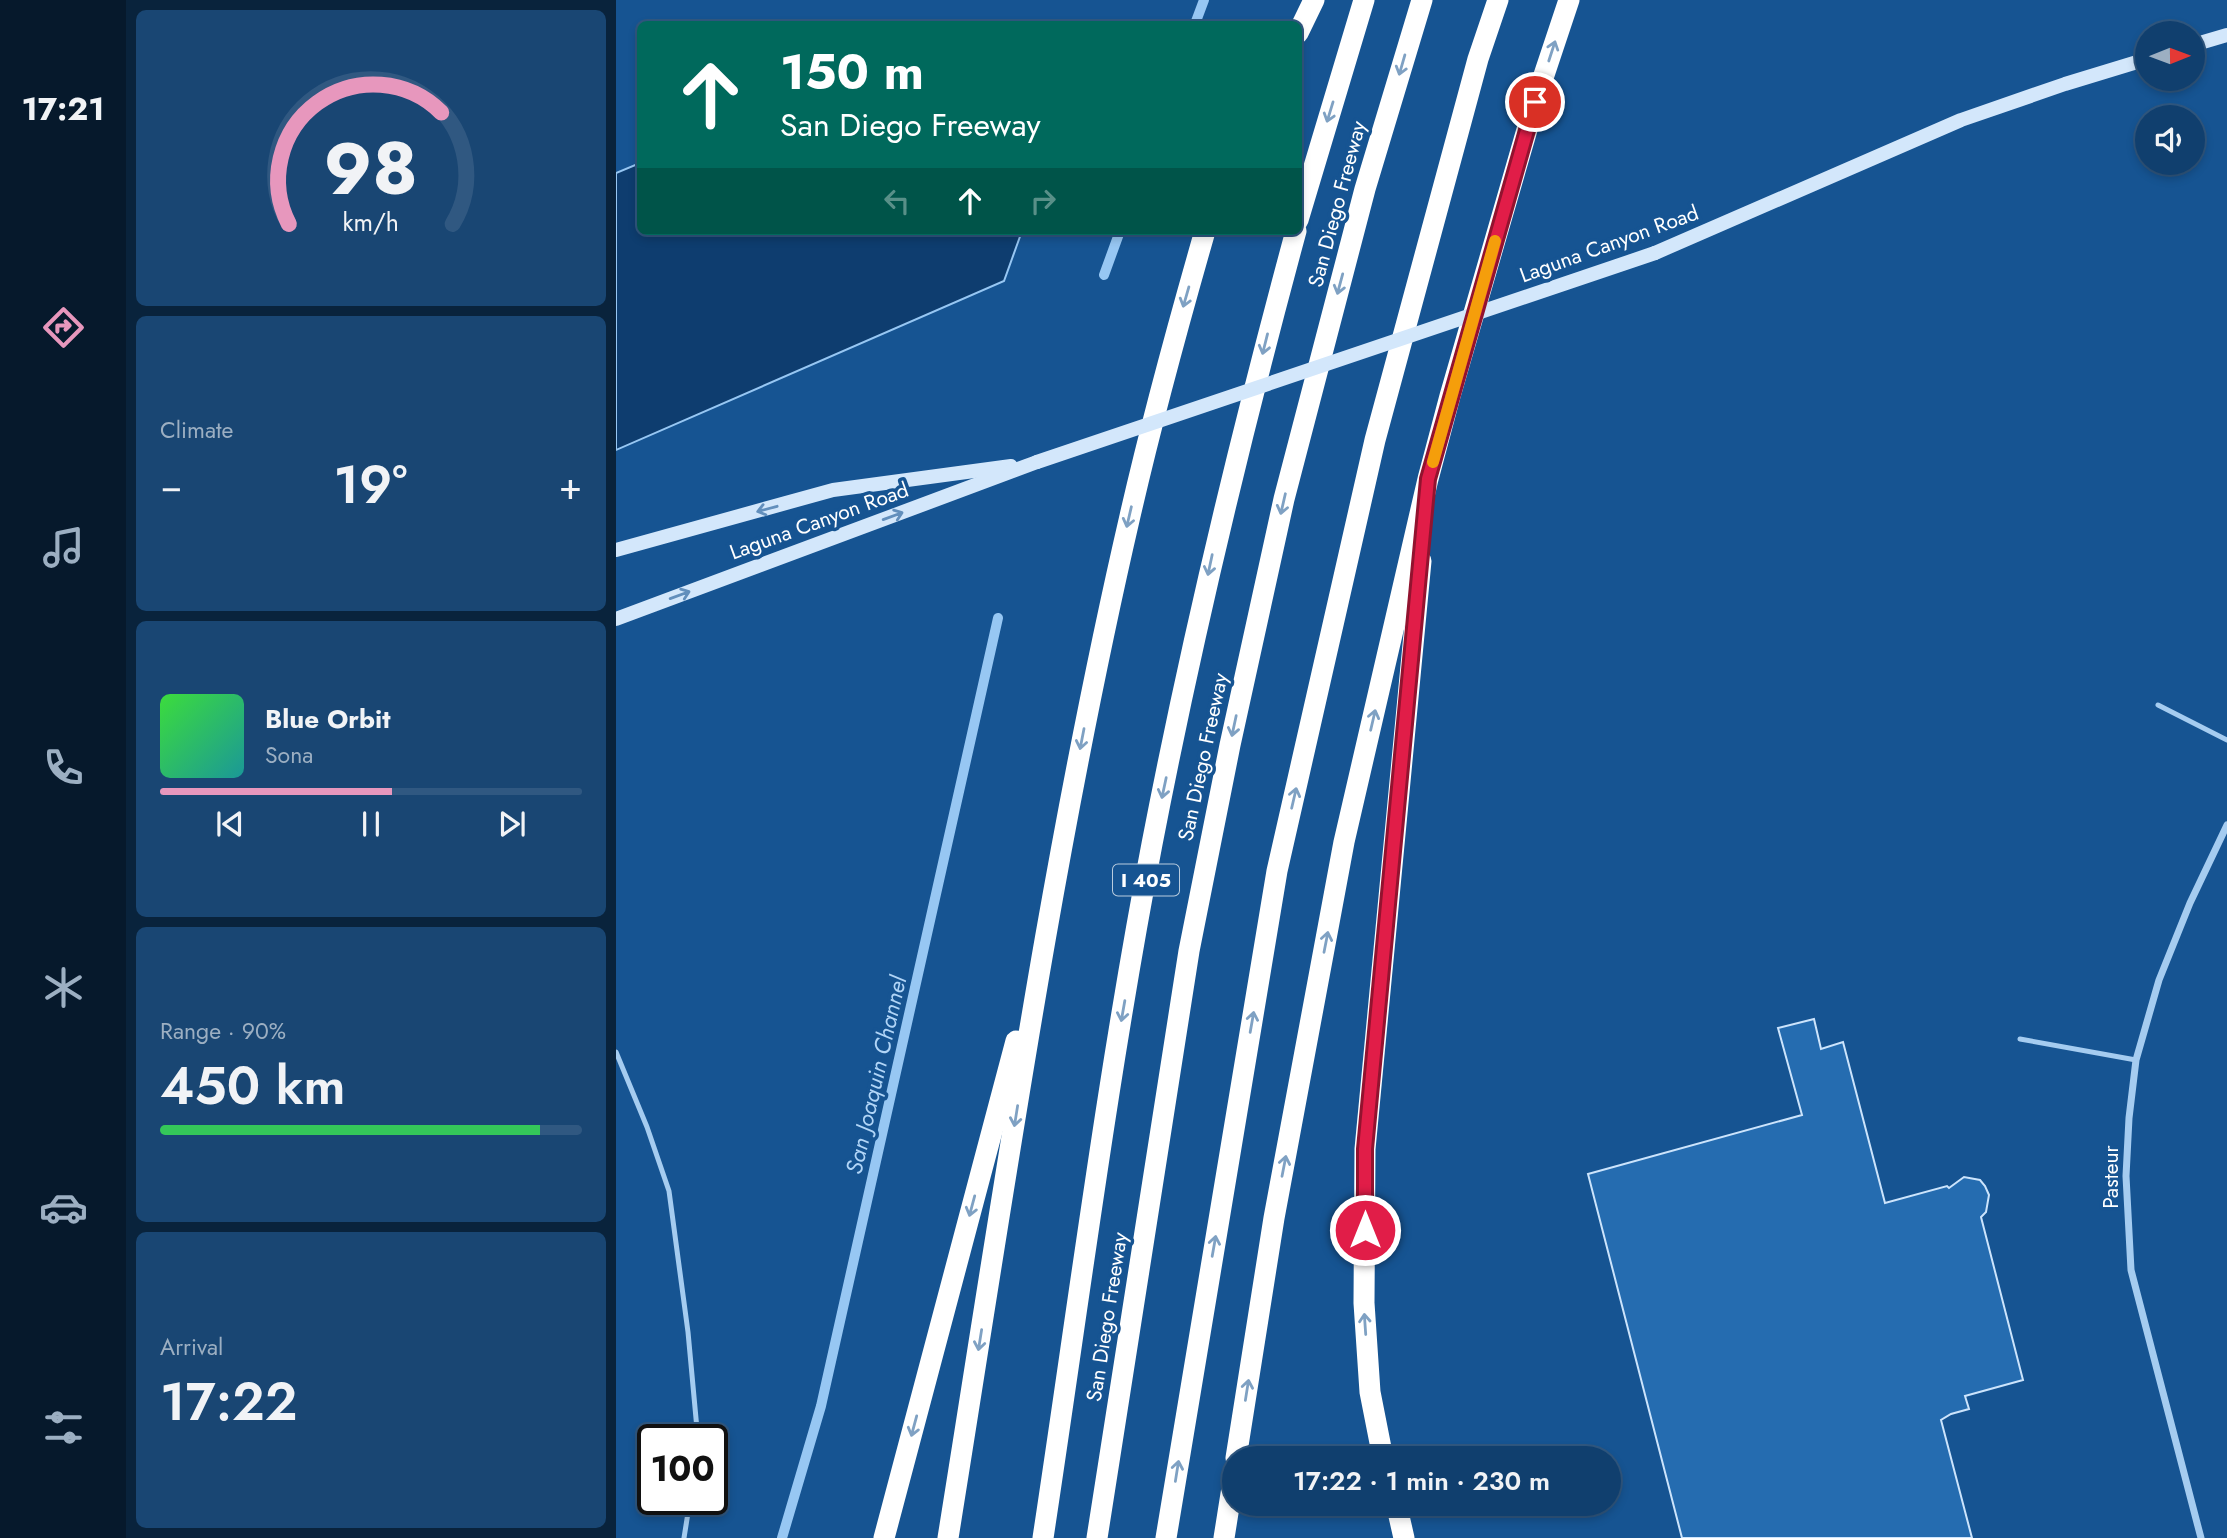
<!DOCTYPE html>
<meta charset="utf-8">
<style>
body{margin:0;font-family:Jost,sans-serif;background:#194673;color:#f1f3f6;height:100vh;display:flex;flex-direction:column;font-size:26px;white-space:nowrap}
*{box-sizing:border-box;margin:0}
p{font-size:23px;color:#9cafc2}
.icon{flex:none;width:38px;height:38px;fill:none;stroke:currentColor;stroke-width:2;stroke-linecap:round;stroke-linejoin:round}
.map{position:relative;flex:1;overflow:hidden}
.drawer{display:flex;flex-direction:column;gap:10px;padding:10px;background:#09233c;width:490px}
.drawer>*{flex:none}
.banner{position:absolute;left:21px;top:21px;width:665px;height:214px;border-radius:10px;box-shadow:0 4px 10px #0003,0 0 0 2px #305881;background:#00695c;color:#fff;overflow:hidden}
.needle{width:46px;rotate:89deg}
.controls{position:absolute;left:1519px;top:21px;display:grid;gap:14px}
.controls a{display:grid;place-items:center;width:70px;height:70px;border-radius:50%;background:#103f6e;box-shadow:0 4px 10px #0003,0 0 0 2px #305881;font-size:35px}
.speed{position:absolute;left:21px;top:1424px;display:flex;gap:14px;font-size:35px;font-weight:700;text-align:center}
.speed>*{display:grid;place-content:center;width:91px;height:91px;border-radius:50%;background:#103f6e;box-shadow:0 4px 10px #0003,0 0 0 2px #305881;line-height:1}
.speed .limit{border:4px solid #111;border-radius:10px;background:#fff;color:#111}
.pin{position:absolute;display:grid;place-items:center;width:60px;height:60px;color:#fff;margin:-30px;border:4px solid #fff;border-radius:50%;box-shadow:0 2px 7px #0007}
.me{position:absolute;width:77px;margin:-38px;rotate:0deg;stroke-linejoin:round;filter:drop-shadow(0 0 5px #0008)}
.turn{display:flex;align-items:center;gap:24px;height:147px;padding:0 28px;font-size:32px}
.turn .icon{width:91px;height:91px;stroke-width:2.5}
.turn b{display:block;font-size:49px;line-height:60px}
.lanes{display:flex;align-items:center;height:66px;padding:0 28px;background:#0003;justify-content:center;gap:35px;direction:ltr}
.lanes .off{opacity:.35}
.big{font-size:52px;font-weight:600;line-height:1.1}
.drawer .card{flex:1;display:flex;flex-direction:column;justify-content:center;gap:10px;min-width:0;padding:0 24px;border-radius:10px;background:#194673}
.drawer .dial{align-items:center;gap:0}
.dial svg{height:182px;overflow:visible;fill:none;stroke:#305881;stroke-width:7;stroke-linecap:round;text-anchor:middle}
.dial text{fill:#f1f3f6;stroke:none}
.song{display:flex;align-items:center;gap:21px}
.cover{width:84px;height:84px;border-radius:10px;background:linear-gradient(135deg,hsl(120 70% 55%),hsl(180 70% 35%))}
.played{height:7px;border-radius:4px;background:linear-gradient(90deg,#e797bd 55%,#305881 55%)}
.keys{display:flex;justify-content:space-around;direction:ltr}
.heat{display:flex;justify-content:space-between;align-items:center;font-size:38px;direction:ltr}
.charge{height:10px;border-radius:5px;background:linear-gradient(90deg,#34c759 90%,#305881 0)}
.trip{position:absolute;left:606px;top:1446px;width:399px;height:70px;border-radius:35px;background:#103f6e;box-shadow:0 4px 10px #0003,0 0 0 2px #305881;font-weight:600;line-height:70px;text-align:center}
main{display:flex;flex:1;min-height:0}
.tab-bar{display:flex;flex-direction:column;width:126px;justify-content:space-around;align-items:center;background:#06192c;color:#9cafc2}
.tab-bar .icon{width:49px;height:49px}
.tab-bar .current{color:#e797bd}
.tab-bar b{font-size:32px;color:#f1f3f6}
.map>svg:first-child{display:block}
.water{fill:#0e3d6f;stroke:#97c7f3;stroke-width:2}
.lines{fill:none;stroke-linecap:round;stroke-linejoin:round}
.stream{stroke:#97c7f3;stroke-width:10}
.building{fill:#256cb0;stroke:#cce4fc;stroke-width:2}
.lane{stroke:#a5ccf0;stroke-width:5}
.street{stroke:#a5ccf0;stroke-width:7}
.secondary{stroke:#d3e7fb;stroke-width:14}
.highway{stroke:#fff;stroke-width:21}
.secondary-bridge{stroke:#d3e7fb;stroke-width:14}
.oneway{stroke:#7fa1c3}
.oneway2{stroke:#628fbc}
.route-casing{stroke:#92132f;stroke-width:18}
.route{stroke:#e11d48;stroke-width:12}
.slow{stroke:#f59e0b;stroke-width:12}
.labels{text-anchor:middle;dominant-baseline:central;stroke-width:7;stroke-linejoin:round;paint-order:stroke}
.shield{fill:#165492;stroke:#b9ccde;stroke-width:2}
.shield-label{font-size:19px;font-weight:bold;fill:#fff}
.street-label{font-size:21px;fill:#fff;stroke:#165492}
.water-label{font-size:23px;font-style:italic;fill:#b1d5f7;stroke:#165492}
</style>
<main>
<nav class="tab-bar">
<b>17:21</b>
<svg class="icon current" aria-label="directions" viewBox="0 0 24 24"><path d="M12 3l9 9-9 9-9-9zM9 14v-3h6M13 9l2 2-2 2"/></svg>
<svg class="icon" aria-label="music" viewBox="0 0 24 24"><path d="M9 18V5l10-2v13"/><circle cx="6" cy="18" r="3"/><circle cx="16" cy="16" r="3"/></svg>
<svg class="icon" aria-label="phone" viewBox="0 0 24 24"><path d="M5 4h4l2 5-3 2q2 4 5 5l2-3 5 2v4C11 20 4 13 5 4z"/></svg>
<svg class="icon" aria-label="climate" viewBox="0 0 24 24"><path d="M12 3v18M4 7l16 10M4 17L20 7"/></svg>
<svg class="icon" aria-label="car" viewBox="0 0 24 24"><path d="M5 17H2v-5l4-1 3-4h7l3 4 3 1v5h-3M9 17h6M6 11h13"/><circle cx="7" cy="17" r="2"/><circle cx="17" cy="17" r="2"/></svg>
<svg class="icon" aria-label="filters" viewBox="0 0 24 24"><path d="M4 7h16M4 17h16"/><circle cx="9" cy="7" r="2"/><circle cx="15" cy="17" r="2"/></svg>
</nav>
<section class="drawer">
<div class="card dial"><svg viewBox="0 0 100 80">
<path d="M14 69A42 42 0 1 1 86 69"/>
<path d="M14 69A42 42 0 0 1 81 20" stroke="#e797bd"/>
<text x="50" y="56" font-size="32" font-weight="700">98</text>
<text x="50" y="72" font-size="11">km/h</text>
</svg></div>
<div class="card"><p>Climate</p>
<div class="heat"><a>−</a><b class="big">19°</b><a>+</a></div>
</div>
<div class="card">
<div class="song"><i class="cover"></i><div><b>Blue Orbit</b><p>Sona</p></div></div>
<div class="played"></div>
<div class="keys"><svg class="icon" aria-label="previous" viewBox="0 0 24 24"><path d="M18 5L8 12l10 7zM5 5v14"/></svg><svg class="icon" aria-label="pause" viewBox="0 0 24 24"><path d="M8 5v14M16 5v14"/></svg><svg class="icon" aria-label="next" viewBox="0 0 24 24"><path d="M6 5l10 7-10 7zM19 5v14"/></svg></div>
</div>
<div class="card"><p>Range · 90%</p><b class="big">450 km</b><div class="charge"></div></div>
<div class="card"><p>Arrival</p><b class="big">17:22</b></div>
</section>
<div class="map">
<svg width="1611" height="1538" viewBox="0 0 1611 1538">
<rect width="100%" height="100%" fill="#165492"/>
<path class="water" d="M24,163V231H406L388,281L0,450V173Z"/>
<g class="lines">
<g class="stream">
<path d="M579,24L588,0"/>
<path d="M488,275L504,231"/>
<path d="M166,1538L205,1406L382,618"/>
</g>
</g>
<path class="building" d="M1198,1019L1205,1049L1227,1042L1269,1203L1331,1186L1333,1188L1348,1177L1364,1180L1369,1186L1373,1195L1370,1212L1365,1217L1407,1380L1349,1396L1353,1409L1335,1414L1325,1420L1356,1538H1066L972,1174L1186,1115L1162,1028Z"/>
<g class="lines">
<g class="lane">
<path d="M1542,705L1611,740"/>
<path d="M1404,1039L1520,1060"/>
<path d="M0,1052L31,1127L53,1191L72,1332L82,1440"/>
<path d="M68,1538L74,1500"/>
</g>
<path class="street" d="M1585,1538L1515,1270L1510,1176L1513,1118L1520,1060L1543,980L1574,903L1611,825"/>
<g class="secondary">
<path d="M1577,45L1611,35"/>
<path d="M1039,253L1345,120L1449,84L1531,59"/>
<path d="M0,550L217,490L395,466"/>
<path d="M0,619L421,462"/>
</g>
<g class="highway">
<path d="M682,33L698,0"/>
<path d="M682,220L748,0"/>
<path d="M620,1458L658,1218L728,842L812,479L834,396L919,102L953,0"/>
<path d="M767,1458L754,1392L748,1303L749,1149L805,561"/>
<path d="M780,1503L788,1538"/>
<path d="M268,1538L400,1041"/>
<path d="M332,1538C387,1196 436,853 514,516C536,420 562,325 589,231"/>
<path d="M427,1538C462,1307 492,1073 536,844C576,637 625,434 680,231"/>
<path d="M481,1538L573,951L614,745L668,499L749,189L806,0"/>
<path d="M550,1538L661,871L759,440L862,59L882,0"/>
<path d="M608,1538L618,1475"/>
</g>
<path class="secondary-bridge" d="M421,462L1039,253"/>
</g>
<defs><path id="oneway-shaft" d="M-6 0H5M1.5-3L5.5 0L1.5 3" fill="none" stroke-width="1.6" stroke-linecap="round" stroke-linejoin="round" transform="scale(1.75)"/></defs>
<g class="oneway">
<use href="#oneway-shaft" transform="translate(936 51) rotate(-72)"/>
<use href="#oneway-shaft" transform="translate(786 65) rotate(106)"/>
<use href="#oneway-shaft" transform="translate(714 112) rotate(107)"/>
<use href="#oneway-shaft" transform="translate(724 284) rotate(105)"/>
<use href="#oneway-shaft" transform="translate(570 297) rotate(106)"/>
<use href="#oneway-shaft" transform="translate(649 344) rotate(104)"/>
<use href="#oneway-shaft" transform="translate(667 504) rotate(103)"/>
<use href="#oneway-shaft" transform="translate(513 517) rotate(103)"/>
<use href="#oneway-shaft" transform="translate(594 565) rotate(102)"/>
<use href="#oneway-shaft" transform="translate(757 720) rotate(-77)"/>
<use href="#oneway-shaft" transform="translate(618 726) rotate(102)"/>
<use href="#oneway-shaft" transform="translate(466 739) rotate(101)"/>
<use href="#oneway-shaft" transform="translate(548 788) rotate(102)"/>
<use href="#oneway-shaft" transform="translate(678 798) rotate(-77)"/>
<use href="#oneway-shaft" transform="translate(710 942) rotate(-79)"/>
<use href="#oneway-shaft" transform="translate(507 1011) rotate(100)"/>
<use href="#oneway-shaft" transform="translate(636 1022) rotate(-80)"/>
<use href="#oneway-shaft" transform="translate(400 1116) rotate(99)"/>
<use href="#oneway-shaft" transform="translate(668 1166) rotate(-79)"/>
<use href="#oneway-shaft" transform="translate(356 1206) rotate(105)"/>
<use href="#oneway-shaft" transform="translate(598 1246) rotate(-80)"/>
<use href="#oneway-shaft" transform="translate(749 1324) rotate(-94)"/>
<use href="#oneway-shaft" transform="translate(364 1340) rotate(99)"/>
<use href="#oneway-shaft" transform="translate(631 1390) rotate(-81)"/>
<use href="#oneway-shaft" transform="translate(298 1426) rotate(105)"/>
<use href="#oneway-shaft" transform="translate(561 1471) rotate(-81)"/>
</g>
<g class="oneway2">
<use href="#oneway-shaft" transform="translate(151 509) rotate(165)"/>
<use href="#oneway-shaft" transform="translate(277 516) rotate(-20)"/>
<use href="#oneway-shaft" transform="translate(64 595) rotate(-20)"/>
</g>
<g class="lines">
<g class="route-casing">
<path id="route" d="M749,1230V1149L812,479L919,102"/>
</g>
<use href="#route" class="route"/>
<path class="slow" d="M817,462L879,241"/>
</g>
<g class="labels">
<rect class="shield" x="497" y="864.5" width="66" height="31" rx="5"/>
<g class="shield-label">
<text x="530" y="880">I 405</text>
</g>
<g class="street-label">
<text transform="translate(721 204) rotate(-75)">San Diego Freeway</text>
<text transform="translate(993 244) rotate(-20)">Laguna Canyon Road</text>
<text transform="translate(203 521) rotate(-20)">Laguna Canyon Road</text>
<text transform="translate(587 757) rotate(-78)">San Diego Freeway</text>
<text transform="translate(1495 1177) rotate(-90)">Pasteur</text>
<text transform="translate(491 1317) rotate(-81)">San Diego Freeway</text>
</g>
<g class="water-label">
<text transform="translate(260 1075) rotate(-77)">San Joaquin Channel</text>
</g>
</g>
</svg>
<div class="controls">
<a><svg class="needle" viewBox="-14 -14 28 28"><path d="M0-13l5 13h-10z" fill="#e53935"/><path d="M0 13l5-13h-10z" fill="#9cafc2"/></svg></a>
<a><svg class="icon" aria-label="sound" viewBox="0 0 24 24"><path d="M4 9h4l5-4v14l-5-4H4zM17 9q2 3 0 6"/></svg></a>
</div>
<div class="speed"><div class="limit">100</div></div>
<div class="pin" style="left:919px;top:102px;background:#d93025"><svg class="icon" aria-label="arrive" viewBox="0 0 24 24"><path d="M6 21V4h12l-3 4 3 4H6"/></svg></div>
<svg class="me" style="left:749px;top:1230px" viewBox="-20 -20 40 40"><circle r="17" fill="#e11d48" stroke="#fff" stroke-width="3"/><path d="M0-11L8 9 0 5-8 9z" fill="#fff"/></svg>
<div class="trip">17:22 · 1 min · 230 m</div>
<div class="banner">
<div class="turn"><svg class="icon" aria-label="ahead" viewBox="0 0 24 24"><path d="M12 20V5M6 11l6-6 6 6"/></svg><div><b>150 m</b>San Diego Freeway</div></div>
<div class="lanes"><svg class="icon off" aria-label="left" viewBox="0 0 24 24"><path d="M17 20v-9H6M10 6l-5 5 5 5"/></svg><svg class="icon" aria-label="ahead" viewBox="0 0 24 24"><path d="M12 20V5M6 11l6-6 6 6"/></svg><svg class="icon off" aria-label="right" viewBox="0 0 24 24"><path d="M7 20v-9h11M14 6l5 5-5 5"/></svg></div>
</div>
</div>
</main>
